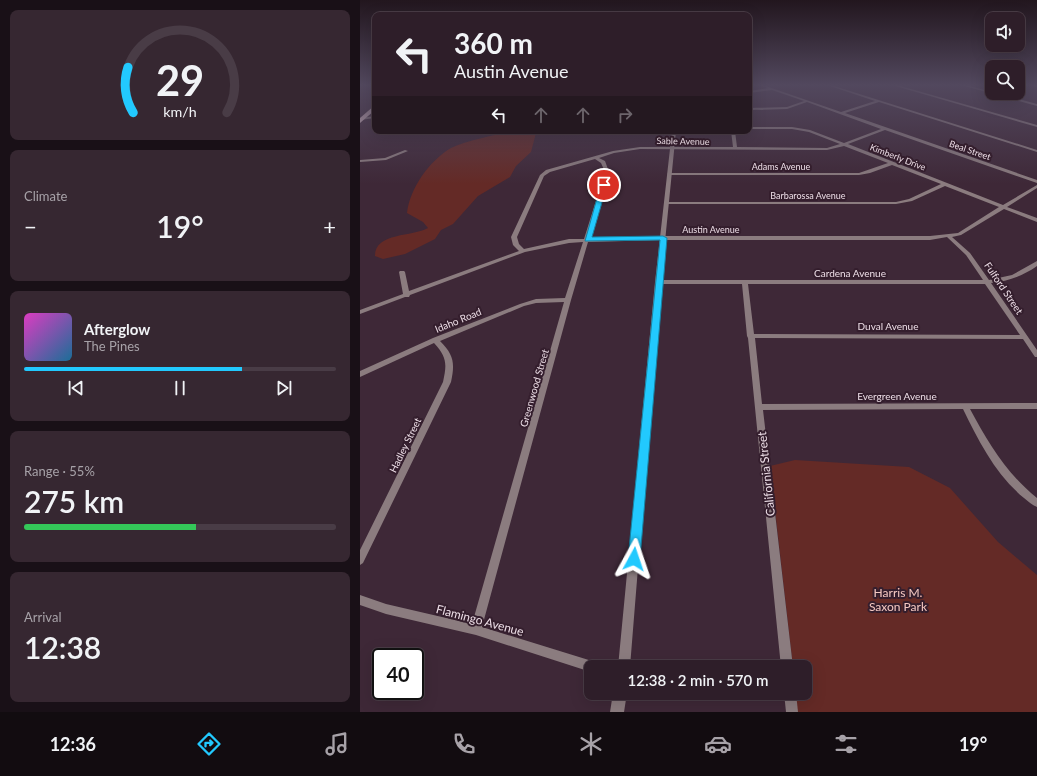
<!DOCTYPE html>
<meta charset="utf-8">
<style>
body{margin:0;font-family:Lato,sans-serif;background:#362731;color:#f1f3f6;height:100vh;display:flex;flex-direction:column;font-size:15px;white-space:nowrap}
*{box-sizing:border-box;margin:0}
p{font-size:13px;color:#a7a2a8}
.icon{flex:none;width:22px;height:22px;fill:none;stroke:currentColor;stroke-width:2;stroke-linecap:round;stroke-linejoin:round}
.map{position:relative;flex:1;overflow:hidden}
.details{display:flex;flex-direction:column;gap:10px;padding:10px;background:#191017;width:360px}
.details>*{flex:none}
.hud{position:absolute;left:12px;top:12px;width:380px;height:122px;border-radius:8px;box-shadow:0 4px 16px #0002,0 0 0 1px #493c46;background:#2e1e29;color:#f1f3f6;overflow:hidden}
.buttons{position:absolute;left:625px;top:12px;display:grid;gap:8px}
.buttons a{display:grid;place-items:center;width:40px;height:40px;border-radius:8px;background:#2e1e29;box-shadow:0 4px 16px #0002,0 0 0 1px #493c46;font-size:20px}
.speed{position:absolute;left:12px;top:648px;display:flex;gap:8px;font-size:20px;font-weight:700;text-align:center}
.speed>*{display:grid;place-content:center;width:52px;height:52px;border-radius:50%;background:#2e1e29;box-shadow:0 4px 16px #0002,0 0 0 1px #493c46;line-height:1}
.speed .limit{border:2px solid #111;border-radius:6px;background:#fff;color:#111}
.pin{position:absolute;display:grid;place-items:center;width:34px;height:34px;color:#fff;margin:-17px;border:2px solid #fff;border-radius:50%;box-shadow:0 1px 4px #0007}
.me{position:absolute;width:44px;margin:-22px;rotate:5deg;stroke-linejoin:round;filter:drop-shadow(0 0 3px #0008)}
.turn{display:flex;align-items:center;gap:14px;height:84px;padding:0 16px;font-size:18px}
.turn .icon{width:52px;height:52px;stroke-width:2.5}
.turn b{display:block;font-size:28px;line-height:34px}
.lanes{display:flex;align-items:center;height:38px;padding:0 16px;background:#0003;justify-content:center;gap:20px;direction:ltr}
.lanes .off{opacity:.35}
.big{font-size:30px;font-weight:600;line-height:1.1}
.details .card{flex:1;display:flex;flex-direction:column;justify-content:center;gap:6px;min-width:0;padding:0 14px;border-radius:8px;background:#362731}
.details .dial{align-items:center;gap:0}
.dial svg{height:104px;overflow:visible;fill:none;stroke:#493c46;stroke-width:7;stroke-linecap:round;text-anchor:middle}
.dial text{fill:#f1f3f6;stroke:none}
.song{display:flex;align-items:center;gap:12px}
.cover{width:48px;height:48px;border-radius:6px;background:linear-gradient(135deg,hsl(310 70% 55%),hsl(200 70% 35%))}
.played{height:4px;border-radius:2px;background:linear-gradient(90deg,#22c9fe 70%,#493c46 70%)}
.keys{display:flex;justify-content:space-around;direction:ltr}
.heat{display:flex;justify-content:space-between;align-items:center;font-size:22px;direction:ltr}
.charge{height:6px;border-radius:3px;background:linear-gradient(90deg,#34c759 55%,#493c46 0)}
.trip{position:absolute;left:224px;top:660px;width:228px;height:40px;border-radius:8px;background:#2e1e29;box-shadow:0 4px 16px #0002,0 0 0 1px #493c46;font-weight:600;line-height:40px;text-align:center}
.tabs{display:flex;height:64px;justify-content:space-around;align-items:center;background:#120c10;color:#a7a2a8}
.tabs .icon{width:28px;height:28px}
.tabs .on{color:#22c9fe}
.tabs b{font-size:18px;color:#f1f3f6}
main{display:flex;flex:1;min-height:0}
.map>svg:first-child{display:block}
.green{fill:#642a26}
.lines{fill:none;stroke-linecap:round;stroke-linejoin:round}
.minor{fill:#8b7c7f;fill-rule:evenodd}
.tertiary{fill:#8b7c7f;fill-rule:evenodd}
.primary{fill:#e6c8cf;fill-rule:evenodd}
.route{fill:#22c9fe;stroke:#1683a5}
.labels{text-anchor:middle;dominant-baseline:central;stroke-width:4;stroke-linejoin:round;paint-order:stroke}
.far-street-label{font-size:9px;fill:#eddee7;stroke:#341e2d}
.street-label{font-size:10px;fill:#eddee7;stroke:#341e2d}
.near-street-label{font-size:12px;fill:#eddee7;stroke:#341e2d}
.near-park-label{font-size:12px;fill:#f5c8c2;stroke:#341e2d}
</style>
<main>
<section class="details">
<div class="card dial"><svg viewBox="0 0 100 80">
<path d="M14 69A42 42 0 1 1 86 69"/>
<path d="M14 69A42 42 0 0 1 10 34" stroke="#22c9fe"/>
<text x="50" y="56" font-size="32" font-weight="700">29</text>
<text x="50" y="72" font-size="11">km/h</text>
</svg></div>
<div class="card"><p>Climate</p>
<div class="heat"><a>−</a><b class="big">19°</b><a>+</a></div>
</div>
<div class="card">
<div class="song"><i class="cover"></i><div><b>Afterglow</b><p>The Pines</p></div></div>
<div class="played"></div>
<div class="keys"><svg class="icon" aria-label="previous" viewBox="0 0 24 24"><path d="M18 5L8 12l10 7zM5 5v14"/></svg><svg class="icon" aria-label="pause" viewBox="0 0 24 24"><path d="M8 5v14M16 5v14"/></svg><svg class="icon" aria-label="next" viewBox="0 0 24 24"><path d="M6 5l10 7-10 7zM19 5v14"/></svg></div>
</div>
<div class="card"><p>Range · 55%</p><b class="big">275 km</b><div class="charge"></div></div>
<div class="card"><p>Arrival</p><b class="big">12:38</b></div>
</section>
<div class="map">
<svg width="677" height="712" viewBox="0 0 677 712">
<rect width="100%" height="100%" fill="#3e2837"/>
<g class="green">
<path d="M150,131H174L176,133L171,152L156,166L150,177L118,196L93,224L81,230L75,239L45,254L23,259L15,256C15,232 53,237 68,228L63,222L47,213C50,188 69,161 91,148C107,140 133,136 150,131Z"/>
<path d="M435,460L549,467L590,488L638,542L677,575V712H436L435,693H445V667H433L410,466Z"/>
</g>
<g class="lines">
<g class="minor">
<path d="M399,85H403L481,112L515,101L467,85H471L677,150V152L519,102L485,113L677,180V183L525,130L488,144L643,205L677,185V188L647,207L677,218V222L644,209L601,235L592,237L610,253L629,280L652,275L677,261V266C663,276 648,281 631,283L677,350V357H675L663,339L395,338L402,404L677,403V409H610C629,444 646,473 677,498V507C672,505 668,501 664,498C636,475 619,442 603,409L403,410L433,667H421L388,338L387,336L382,284H298L295,282L298,280H623L606,255L587,237L570,240H303L228,242L211,300L122,627L232,661L236,663L238,667H231V672L116,635L26,614L0,605V595L26,604L112,624L204,302L176,303L164,306L80,341C94,355 95,363 91,382L3,563L0,565V550L83,382C87,364 87,357 74,343L0,377V371L73,338L160,304L176,299L205,298L223,242L209,243L165,252L50,295L49,297H45L0,314V310L43,294L39,272L40,271H44L45,272L49,291L159,251L153,245L151,237L180,175L186,170L253,151L280,147H373L371,131H375L377,147L467,148L480,144L449,132L432,129H389V127H432L450,130L484,143L521,129L447,102L427,109L389,110V108L427,107L444,101L412,90L389,93V91L408,88ZM484,146L528,163L499,173H309L307,174L309,175H499L510,173L532,165L581,184L549,199L536,202H306L304,203L306,204H536L552,201L585,186L639,207L598,233L570,236H303L229,239L249,172L245,161L239,158L254,153L280,149L467,150ZM235,159L241,163L245,172L224,239H209L164,249L159,244L157,237L184,176L190,172ZM388,284H625L660,335L394,334Z"/>
<path d="M532,85H537L677,125V127Z"/>
<path d="M601,85H606L632,92V93H637L677,104V106Z"/>
<path d="M668,85H677V87Z"/>
<path d="M15,116V118L0,120V118Z"/>
<path d="M45,150L48,151L26,160L0,162V160L25,158Z"/>
<path d="M424,693H436L438,712H426Z"/>
</g>
<g class="tertiary">
<path d="M312,131H316L301,282L270,667H258L295,282Z"/>
<path d="M253,693H267L264,712H250Z"/>
</g>
<path class="primary" d="M15,105V110L0,123V118Z"/>
</g>
<linearGradient id="sky" x2="0" y2="1"><stop stop-color="#22161e"/><stop offset="0.46" stop-color="#52485e"/><stop offset="1" stop-color="#52485e" stop-opacity="0"/></linearGradient>
<rect width="677" height="184" fill="url(#sky)"/>
<path class="route" d="M241,184L247,185L232,237L303,236L307,238L280,559L278,564L274,565L269,564L268,559L300,240L225,241Z"/>
<g class="labels">
<g class="far-street-label">
<text transform="translate(323 141) rotate(1)">Sable Avenue</text>
<text transform="translate(610 150) rotate(19)">Beal Street</text>
<text transform="translate(538 157) rotate(21)">Kimberly Drive</text>
<text x="421" y="166">Adams Avenue</text>
<text x="448" y="195">Barbarossa Avenue</text>
<text x="351" y="229">Austin Avenue</text>
</g>
<g class="street-label">
<text x="490" y="273">Cardena Avenue</text>
<text transform="translate(644 288) rotate(56)">Fulford Street</text>
<text transform="translate(98 320) rotate(-22)">Idaho Road</text>
<text x="528" y="326">Duval Avenue</text>
<text transform="translate(174 388) rotate(-74)">Greenwood Street</text>
<text x="537" y="396">Evergreen Avenue</text>
<text transform="translate(45 445) rotate(-64)">Hadley Street</text>
</g>
<g class="near-street-label">
<text transform="translate(406 474) rotate(-96)">California Street</text>
<text transform="translate(120 620) rotate(15)">Flamingo Avenue</text>
</g>
<g class="near-park-label">
<text x="538" y="592">Harris M.<tspan x="538" dy="14">Saxon Park</tspan></text>
</g>
</g>
</svg>
<div class="buttons">
<a><svg class="icon" aria-label="sound" viewBox="0 0 24 24"><path d="M4 9h4l5-4v14l-5-4H4zM17 9q2 3 0 6"/></svg></a>
<a><svg class="icon" aria-label="search" viewBox="0 0 24 24"><circle cx="10" cy="10" r="6"/><path d="M15 15l6 6"/></svg></a>
</div>
<div class="speed"><div class="limit">40</div></div>
<div class="pin" style="left:244px;top:185px;background:#d93025"><svg class="icon" aria-label="arrive" viewBox="0 0 24 24"><path d="M6 21V4h12l-3 4 3 4H6"/></svg></div>
<svg class="me" style="left:274px;top:559px" viewBox="-20 -20 40 40"><path d="M0-17L14 15 0 8-14 15z" fill="#22c9fe" stroke="#fff" stroke-width="4"/></svg>
<div class="trip">12:38 · 2 min · 570 m</div>
<div class="hud">
<div class="turn"><svg class="icon" aria-label="left" viewBox="0 0 24 24"><path d="M17 20v-9H6M10 6l-5 5 5 5"/></svg><div><b>360 m</b>Austin Avenue</div></div>
<div class="lanes"><svg class="icon" aria-label="left" viewBox="0 0 24 24"><path d="M17 20v-9H6M10 6l-5 5 5 5"/></svg><svg class="icon off" aria-label="ahead" viewBox="0 0 24 24"><path d="M12 20V5M6 11l6-6 6 6"/></svg><svg class="icon off" aria-label="ahead" viewBox="0 0 24 24"><path d="M12 20V5M6 11l6-6 6 6"/></svg><svg class="icon off" aria-label="right" viewBox="0 0 24 24"><path d="M7 20v-9h11M14 6l5 5-5 5"/></svg></div>
</div>
</div>
</main>
<nav class="tabs">
<b>12:36</b>
<svg class="icon on" aria-label="directions" viewBox="0 0 24 24"><path d="M12 3l9 9-9 9-9-9zM9 14v-3h6M13 9l2 2-2 2"/></svg>
<svg class="icon" aria-label="music" viewBox="0 0 24 24"><path d="M9 18V5l10-2v13"/><circle cx="6" cy="18" r="3"/><circle cx="16" cy="16" r="3"/></svg>
<svg class="icon" aria-label="phone" viewBox="0 0 24 24"><path d="M5 4h4l2 5-3 2q2 4 5 5l2-3 5 2v4C11 20 4 13 5 4z"/></svg>
<svg class="icon" aria-label="climate" viewBox="0 0 24 24"><path d="M12 3v18M4 7l16 10M4 17L20 7"/></svg>
<svg class="icon" aria-label="car" viewBox="0 0 24 24"><path d="M5 17H2v-5l4-1 3-4h7l3 4 3 1v5h-3M9 17h6M6 11h13"/><circle cx="7" cy="17" r="2"/><circle cx="17" cy="17" r="2"/></svg>
<svg class="icon" aria-label="filters" viewBox="0 0 24 24"><path d="M4 7h16M4 17h16"/><circle cx="9" cy="7" r="2"/><circle cx="15" cy="17" r="2"/></svg>
<b>19°</b>
</nav>
